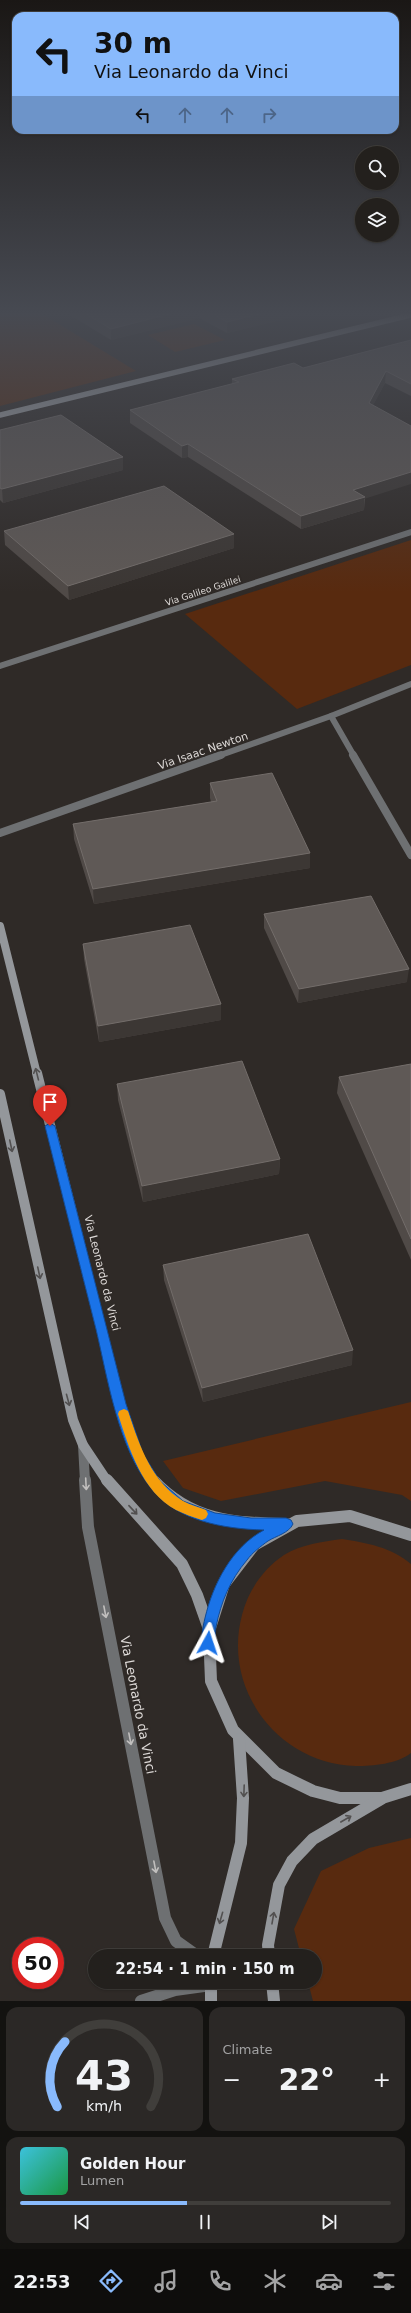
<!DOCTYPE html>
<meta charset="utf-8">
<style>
body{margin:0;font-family:"DejaVu Sans",sans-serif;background:#2b2826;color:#f1f3f6;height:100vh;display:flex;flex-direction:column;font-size:15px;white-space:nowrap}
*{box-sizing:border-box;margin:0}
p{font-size:13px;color:#a3a3a4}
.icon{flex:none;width:22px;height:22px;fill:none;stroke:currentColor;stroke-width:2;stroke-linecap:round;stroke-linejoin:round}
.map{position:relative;height:2001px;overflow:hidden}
.sheet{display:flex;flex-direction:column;gap:6px;padding:6px;background:#131210;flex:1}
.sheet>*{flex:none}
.top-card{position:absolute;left:12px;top:12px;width:387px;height:122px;border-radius:12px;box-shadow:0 1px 3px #0004,0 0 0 1px #403e3b;background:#89bafc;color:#111;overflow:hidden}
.controls{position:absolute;left:355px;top:146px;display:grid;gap:8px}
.controls a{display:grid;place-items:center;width:44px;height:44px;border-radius:50%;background:#23201d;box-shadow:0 1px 3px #0004,0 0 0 1px #403e3b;font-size:20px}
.speed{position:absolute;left:12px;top:1937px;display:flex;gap:8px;font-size:20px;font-weight:700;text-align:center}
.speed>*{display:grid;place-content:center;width:52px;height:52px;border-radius:50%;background:#23201d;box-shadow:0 1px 3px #0004,0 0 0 1px #403e3b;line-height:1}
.speed .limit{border:6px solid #d22;background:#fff;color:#111}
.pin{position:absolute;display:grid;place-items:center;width:34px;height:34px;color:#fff;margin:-41px -17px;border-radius:50% 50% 50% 0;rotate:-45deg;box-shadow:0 0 4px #0007}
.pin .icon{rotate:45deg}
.me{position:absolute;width:44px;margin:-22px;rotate:5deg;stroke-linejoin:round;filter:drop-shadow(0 0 3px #0008)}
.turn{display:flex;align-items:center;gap:14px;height:84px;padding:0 16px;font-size:18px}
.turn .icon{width:52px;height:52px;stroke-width:2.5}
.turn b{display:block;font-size:28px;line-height:34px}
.lanes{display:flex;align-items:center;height:38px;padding:0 16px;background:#0003;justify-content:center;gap:20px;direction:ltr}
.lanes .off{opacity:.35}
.big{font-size:30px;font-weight:700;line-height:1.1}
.sheet .card{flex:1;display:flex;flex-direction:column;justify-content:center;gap:6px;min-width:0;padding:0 14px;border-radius:12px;background:#2b2826}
.sheet .dial{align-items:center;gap:0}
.dial svg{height:104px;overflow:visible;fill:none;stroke:#403e3b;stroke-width:7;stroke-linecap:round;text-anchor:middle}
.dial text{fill:#f1f3f6;stroke:none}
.song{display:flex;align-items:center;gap:12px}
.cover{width:48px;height:48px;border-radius:6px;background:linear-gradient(135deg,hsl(190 70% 55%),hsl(140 70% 35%))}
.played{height:4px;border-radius:2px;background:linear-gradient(90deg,#89bafc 45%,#403e3b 45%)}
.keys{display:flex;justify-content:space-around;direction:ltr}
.heat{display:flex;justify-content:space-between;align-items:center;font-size:22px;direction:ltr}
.sheet .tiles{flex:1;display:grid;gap:6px;grid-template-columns:1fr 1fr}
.card:last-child{grid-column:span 2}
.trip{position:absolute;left:88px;top:1949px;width:234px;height:40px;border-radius:20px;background:#23201d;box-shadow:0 1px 3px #0004,0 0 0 1px #403e3b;font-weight:700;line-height:40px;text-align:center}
.tab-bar{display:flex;height:64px;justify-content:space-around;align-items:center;background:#0e0d0c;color:#a3a3a4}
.tab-bar .icon{width:28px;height:28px}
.tab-bar .active{color:#89bafc}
.tab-bar b{font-size:18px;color:#f1f3f6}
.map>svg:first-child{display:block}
.green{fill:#582a0f}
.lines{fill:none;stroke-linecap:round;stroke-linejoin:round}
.lane-far1{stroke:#6e7072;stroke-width:10}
.lane{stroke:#6e7072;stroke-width:12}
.street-far2{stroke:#6e7072;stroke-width:6}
.street-far1{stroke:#6e7072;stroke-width:8}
.street{stroke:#6e7072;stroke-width:12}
.secondary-far2{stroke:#94979b;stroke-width:8}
.secondary-far1{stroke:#94979b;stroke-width:10}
.secondary{stroke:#94979b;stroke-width:12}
.primary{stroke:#b1b5ba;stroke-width:5.5}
.wall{fill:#504a47}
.shaded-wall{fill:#3c3734}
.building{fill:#5f5956;stroke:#736d6a}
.oneway{stroke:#525050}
.oneway2{stroke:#c1bfbe}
.route{fill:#1a73e8;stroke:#114b97}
.slow{fill:#f59e0b}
.labels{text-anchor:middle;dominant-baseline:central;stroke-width:4;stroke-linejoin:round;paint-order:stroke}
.far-street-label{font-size:9px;fill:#ddd9d7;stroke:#2f2a27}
.street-label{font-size:11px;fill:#ddd9d7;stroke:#2f2a27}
.near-street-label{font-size:13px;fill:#ddd9d7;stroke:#2f2a27}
</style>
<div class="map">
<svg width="411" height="2001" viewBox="0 0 411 2001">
<rect width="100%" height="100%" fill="#2f2a27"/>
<g class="green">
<path d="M0,312H39L136,371L0,406Z"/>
<path d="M194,324L225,340L175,352L148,335Z"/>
<path d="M411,540V665L297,709L185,614Z"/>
<path d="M411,1402V1501L402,1495L325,1481L221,1501L183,1488L163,1461Z"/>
<path d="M342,1539C367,1543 391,1547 411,1564V1753C397,1764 373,1766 356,1766C279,1764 222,1690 242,1615C248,1591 263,1569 284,1555C302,1544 322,1542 342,1539Z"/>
<path d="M411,1838V2001H313L308,1982H315V1956H301L294,1929L321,1871L369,1848Z"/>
</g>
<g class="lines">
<path class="lane-far1" d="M83,1445L85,1481"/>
<path class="lane" d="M85,1480L88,1527L165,1918L176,1941L197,1956"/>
<g class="street-far2">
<path d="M0,666L411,532"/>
<path d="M331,716L354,756"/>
<path d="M218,756L331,716L411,684"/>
</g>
<g class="street-far1">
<path d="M353,755L411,855"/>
<path d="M0,833L221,755"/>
</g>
<path class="street" d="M141,2001L175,1990L211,1985"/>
<path class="secondary-far2" d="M0,926L37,1074"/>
<g class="secondary-far1">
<path d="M37,1073L120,1404L135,1451L154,1481"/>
<path d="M0,1094L73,1420L83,1445L107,1481"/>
</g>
<g class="secondary">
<path d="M107,1480L182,1564L197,1595L209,1629"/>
<path d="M153,1480C191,1521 233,1523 286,1524"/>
<path d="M411,1535L350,1516L297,1521L254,1545L224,1584L209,1631L211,1681L233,1730L276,1773L313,1791L340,1798H382L411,1789"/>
<path d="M213,1956L241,1843L243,1798L239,1739"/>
<path d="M269,1956L268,1945L279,1885L292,1861L313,1839L381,1799"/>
<path d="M211,1982V2001"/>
<path d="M272,1982L274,2001"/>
</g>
<path class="primary" d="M0,415L411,315"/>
</g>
<g class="wall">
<path d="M65,312H313L227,333L199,318L111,340Z"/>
<path d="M411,340V396L385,383L373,405L364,510L301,529L188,457L182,458L130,423V410L232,384V379L303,368Z"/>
<path d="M0,430L123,470L3,503L0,500Z"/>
<path d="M4,531L234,548L69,600L5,545Z"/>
<path d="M210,783L310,853V868L94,904L74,839L73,824L211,802L210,798Z"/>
<path d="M264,914L407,982L298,1003L264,928Z"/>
<path d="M83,944L221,1004V1020L99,1042L84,959Z"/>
<path d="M411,1064V1260L337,1093L339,1077Z"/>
<path d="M117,1084L280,1159L279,1174L143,1202L118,1100Z"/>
<path d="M163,1265L352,1365L203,1402L164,1280Z"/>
</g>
<g class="shaded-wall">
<path d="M177,312H199V318L111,340V329Z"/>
<path d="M267,312H313L227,333V322Z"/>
<path d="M386,371L385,383L368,415L369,403Z"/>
<path d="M188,444V457L182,458V446Z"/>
<path d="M123,457V470L3,503L2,489Z"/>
<path d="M411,472V484L364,499V510L301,529V516L353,490Z"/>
<path d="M234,534V548L69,600L68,586Z"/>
<path d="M310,853V868L94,904L93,889Z"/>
<path d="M409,969L407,982L298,1003L299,989Z"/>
<path d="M221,1004V1020L99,1042L98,1026Z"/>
<path d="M280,1159L279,1174L143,1202L142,1186Z"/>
<path d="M353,1350L352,1365L203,1402L202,1388Z"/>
</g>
<g class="building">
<path d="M83,312H177L111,329Z"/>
<path d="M209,312H267L227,322Z"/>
<path d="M411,340V384L386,371L369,403L411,426V472L353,490L365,497L301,516L188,444L182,446L130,410L239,382L232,379L294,363L303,368Z"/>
<path d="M61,415L123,457L2,489L0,488V430Z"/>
<path d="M164,486L234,534L68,586L4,531Z"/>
<path d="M272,773L310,853L93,889L73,824L217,801L210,783Z"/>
<path d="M371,896L409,969L299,989L264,914Z"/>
<path d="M190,925L221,1004L98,1026L83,944Z"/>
<path d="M242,1061L280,1159L142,1186L117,1084Z"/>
<path d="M411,1064V1239L339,1077Z"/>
<path d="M308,1234L353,1350L202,1388L163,1265Z"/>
</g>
<defs><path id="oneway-shaft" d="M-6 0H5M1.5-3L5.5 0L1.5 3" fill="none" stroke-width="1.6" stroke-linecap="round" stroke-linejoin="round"/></defs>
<g class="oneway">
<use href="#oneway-shaft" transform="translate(37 1074) rotate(-104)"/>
<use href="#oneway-shaft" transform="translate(11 1146) rotate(78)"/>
<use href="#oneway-shaft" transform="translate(39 1273) rotate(78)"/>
<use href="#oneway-shaft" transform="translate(68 1400) rotate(75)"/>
<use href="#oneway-shaft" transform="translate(133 1510) rotate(47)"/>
<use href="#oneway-shaft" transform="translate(244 1791) rotate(92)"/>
<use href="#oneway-shaft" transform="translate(346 1819) rotate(-30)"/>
<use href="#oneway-shaft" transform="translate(221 1918) rotate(106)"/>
<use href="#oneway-shaft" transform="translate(273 1918) rotate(-80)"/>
</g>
<g class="oneway2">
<use href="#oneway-shaft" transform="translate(86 1484) rotate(87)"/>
<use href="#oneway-shaft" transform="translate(105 1612) rotate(79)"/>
<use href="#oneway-shaft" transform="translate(130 1739) rotate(79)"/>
<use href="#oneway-shaft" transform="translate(155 1867) rotate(79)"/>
</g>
<linearGradient id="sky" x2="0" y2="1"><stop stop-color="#1a1715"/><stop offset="0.53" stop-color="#474a52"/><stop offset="1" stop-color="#474a52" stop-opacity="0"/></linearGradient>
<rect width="411" height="592" fill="url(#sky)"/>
<path class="route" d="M50,1123L55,1126L126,1404L143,1454L160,1481L183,1501L215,1513L251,1518H286L291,1520L293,1524C289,1533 276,1536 268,1541C261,1546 252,1553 247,1560C230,1580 221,1602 216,1627C215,1634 216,1641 213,1648L208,1650L204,1648C200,1638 203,1627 205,1618C213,1584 232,1547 264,1530C225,1529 176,1521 151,1488C118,1447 108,1380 96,1329C79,1262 62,1194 45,1126Z"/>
<path class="slow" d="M124,1409L128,1411L129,1414C140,1447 152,1482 183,1501C190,1505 199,1507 206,1510L208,1514L206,1518L202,1520C193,1517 184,1514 176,1510C142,1492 129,1448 118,1414L119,1411Z"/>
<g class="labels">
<g class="far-street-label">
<text transform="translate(203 591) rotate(-18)">Via Galileo Galilei</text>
</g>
<g class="street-label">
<text transform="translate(203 751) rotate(-19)">Via Isaac Newton</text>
<text transform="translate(102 1273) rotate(76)">Via Leonardo da Vinci</text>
</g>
<g class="near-street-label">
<text transform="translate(138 1705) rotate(79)">Via Leonardo da Vinci</text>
</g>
</g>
</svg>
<div class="controls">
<a><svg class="icon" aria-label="search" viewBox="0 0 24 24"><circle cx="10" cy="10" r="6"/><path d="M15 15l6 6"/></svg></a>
<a><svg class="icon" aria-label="layers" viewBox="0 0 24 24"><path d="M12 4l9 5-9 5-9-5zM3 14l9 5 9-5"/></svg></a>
</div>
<div class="speed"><div class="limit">50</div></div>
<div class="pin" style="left:50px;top:1126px;background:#d93025"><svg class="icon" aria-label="arrive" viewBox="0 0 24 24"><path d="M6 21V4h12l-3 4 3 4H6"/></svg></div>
<svg class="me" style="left:208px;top:1643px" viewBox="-20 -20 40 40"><path d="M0-17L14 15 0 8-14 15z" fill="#1a73e8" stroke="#fff" stroke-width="4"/></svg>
<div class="trip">22:54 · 1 min · 150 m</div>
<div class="top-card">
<div class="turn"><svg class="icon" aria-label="left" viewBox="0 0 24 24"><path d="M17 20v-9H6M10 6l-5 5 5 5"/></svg><div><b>30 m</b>Via Leonardo da Vinci</div></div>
<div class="lanes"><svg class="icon" aria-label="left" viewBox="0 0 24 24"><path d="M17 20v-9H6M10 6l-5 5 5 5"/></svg><svg class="icon off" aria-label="ahead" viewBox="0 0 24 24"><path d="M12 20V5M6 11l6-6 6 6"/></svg><svg class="icon off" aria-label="ahead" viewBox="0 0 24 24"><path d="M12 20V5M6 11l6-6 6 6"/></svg><svg class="icon off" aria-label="right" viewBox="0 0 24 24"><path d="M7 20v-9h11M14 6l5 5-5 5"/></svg></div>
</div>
</div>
<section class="sheet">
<div class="tiles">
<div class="card dial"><svg viewBox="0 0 100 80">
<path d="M14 69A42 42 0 1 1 86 69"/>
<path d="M14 69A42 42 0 0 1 20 19" stroke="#89bafc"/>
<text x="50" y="56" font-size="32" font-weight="700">43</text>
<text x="50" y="72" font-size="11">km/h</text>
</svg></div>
<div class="card"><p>Climate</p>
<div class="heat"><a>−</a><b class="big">22°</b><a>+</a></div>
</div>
<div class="card">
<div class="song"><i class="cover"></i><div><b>Golden Hour</b><p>Lumen</p></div></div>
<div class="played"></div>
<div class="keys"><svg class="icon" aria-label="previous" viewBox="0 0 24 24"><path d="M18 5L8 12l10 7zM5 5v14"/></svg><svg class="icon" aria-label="pause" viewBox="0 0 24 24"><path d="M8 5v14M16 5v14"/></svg><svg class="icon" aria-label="next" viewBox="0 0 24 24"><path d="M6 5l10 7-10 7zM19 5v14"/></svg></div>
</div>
</div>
</section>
<nav class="tab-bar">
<b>22:53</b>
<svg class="icon active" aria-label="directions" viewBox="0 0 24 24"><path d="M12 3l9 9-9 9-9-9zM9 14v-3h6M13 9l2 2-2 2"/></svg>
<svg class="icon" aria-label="music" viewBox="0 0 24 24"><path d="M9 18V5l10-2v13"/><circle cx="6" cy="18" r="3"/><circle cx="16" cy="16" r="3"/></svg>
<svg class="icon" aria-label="phone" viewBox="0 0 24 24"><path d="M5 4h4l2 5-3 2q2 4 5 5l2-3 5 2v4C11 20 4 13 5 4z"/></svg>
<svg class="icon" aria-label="climate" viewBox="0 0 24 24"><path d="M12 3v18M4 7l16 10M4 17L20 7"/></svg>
<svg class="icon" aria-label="car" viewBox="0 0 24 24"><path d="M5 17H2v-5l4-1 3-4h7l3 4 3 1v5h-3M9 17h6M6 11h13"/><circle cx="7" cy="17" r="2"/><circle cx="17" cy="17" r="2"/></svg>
<svg class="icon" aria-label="filters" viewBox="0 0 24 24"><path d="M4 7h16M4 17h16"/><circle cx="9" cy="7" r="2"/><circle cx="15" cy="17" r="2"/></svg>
</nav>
